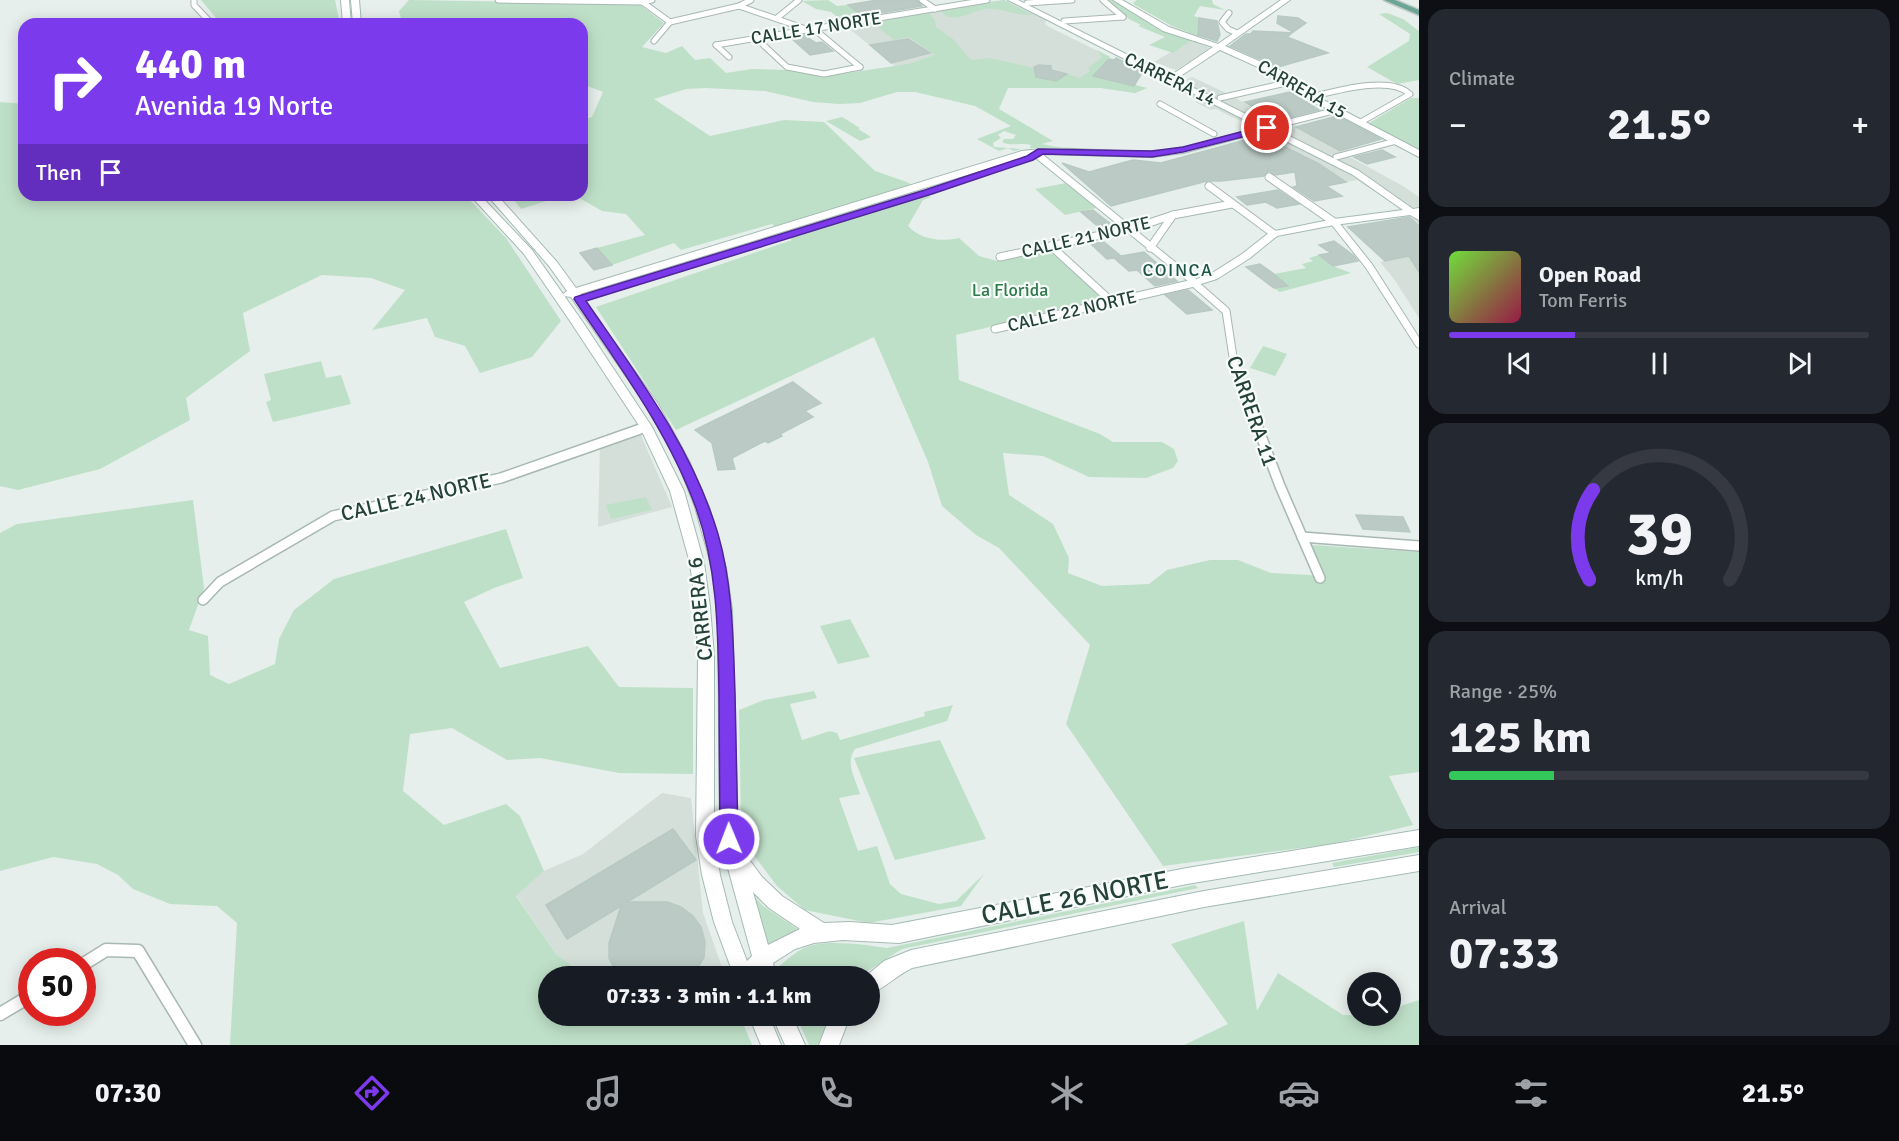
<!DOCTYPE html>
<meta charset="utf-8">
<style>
body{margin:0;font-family:Signika,sans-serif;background:#242831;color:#f1f3f6;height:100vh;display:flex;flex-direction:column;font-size:22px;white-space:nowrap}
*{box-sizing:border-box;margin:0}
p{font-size:20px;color:#9ea1a6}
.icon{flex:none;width:33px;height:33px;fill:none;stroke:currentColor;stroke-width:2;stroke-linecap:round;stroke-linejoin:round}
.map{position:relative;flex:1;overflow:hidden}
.sheet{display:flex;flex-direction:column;gap:9px;padding:9px;background:#0d0f14;width:480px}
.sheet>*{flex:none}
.hud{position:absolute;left:18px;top:18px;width:570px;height:183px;border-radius:18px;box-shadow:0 3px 15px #0003;background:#7c3aed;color:#fff;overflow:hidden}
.controls{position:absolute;left:1347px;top:972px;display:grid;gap:12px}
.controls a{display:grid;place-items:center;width:54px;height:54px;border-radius:50%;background:#171b24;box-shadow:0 3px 15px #0003;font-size:30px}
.speed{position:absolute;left:18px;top:948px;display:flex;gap:12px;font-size:30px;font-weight:700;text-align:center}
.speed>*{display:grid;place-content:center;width:78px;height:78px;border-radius:50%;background:#171b24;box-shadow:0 3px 15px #0003;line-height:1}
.speed .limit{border:9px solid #d22;background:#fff;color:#111}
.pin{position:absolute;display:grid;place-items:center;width:51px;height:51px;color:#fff;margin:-26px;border:3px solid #fff;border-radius:50%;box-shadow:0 2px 6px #0007}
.me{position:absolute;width:66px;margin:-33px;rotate:359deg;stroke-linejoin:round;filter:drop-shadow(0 0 4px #0008)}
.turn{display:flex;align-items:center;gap:21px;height:126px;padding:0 18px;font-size:27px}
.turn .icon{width:78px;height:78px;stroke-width:2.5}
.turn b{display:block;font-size:42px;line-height:51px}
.then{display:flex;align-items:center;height:57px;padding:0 18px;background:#0003;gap:12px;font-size:22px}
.big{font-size:45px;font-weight:800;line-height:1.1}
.sheet .card{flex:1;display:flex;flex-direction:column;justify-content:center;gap:9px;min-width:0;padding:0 21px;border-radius:18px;background:#242831}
.sheet .dial{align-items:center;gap:0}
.dial svg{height:156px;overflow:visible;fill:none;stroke:#363941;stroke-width:7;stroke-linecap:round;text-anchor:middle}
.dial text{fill:#f1f3f6;stroke:none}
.song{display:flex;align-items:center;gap:18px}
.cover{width:72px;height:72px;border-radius:9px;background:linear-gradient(135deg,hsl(100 70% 55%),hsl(340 70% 35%))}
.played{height:6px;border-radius:3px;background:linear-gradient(90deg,#7c3aed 30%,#363941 30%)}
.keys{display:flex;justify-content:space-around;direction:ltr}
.heat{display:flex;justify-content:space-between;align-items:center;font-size:33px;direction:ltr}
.charge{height:9px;border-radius:4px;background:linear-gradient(90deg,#34c759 25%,#363941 0)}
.trip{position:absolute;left:538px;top:966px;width:342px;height:60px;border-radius:30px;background:#171b24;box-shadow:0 3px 15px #0003;font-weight:800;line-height:60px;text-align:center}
.tabs{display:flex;height:96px;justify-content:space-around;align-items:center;background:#090b0e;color:#9ea1a6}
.tabs .icon{width:42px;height:42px}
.tabs .current{color:#7c3aed}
.tabs b{font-size:27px;color:#f1f3f6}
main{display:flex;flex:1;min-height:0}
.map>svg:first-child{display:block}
.built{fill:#d4dfda}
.green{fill:#bfe0c8}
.building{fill:#bbcac4;stroke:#b8c9c2;stroke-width:1.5}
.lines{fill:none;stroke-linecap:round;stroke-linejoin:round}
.street-far3-casing{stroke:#a8b8b2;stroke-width:7}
.street-far2-casing{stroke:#a8b8b2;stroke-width:9}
.street-far1-casing{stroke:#a8b8b2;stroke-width:12}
.street-casing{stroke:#a8b8b2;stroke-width:15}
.secondary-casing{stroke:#a4bbb3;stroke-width:2}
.primary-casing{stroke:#c2cac8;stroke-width:3}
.street-far3{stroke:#fff;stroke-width:5}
.street-far2{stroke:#fff;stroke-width:7}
.street-far1{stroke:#fff;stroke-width:9}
.street{stroke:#fff;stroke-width:12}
.secondary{fill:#fff;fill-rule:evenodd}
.primary{fill:#6aa596;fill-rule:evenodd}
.route{fill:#7c3aed;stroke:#51269a;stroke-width:1.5}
.labels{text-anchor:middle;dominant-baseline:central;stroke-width:4.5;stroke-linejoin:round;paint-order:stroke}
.far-street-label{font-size:18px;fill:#24423a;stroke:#f7fbf9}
.far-neighbourhood-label{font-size:18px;letter-spacing:1.5px;fill:#1f5548;stroke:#f7fbf9}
.far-park-label{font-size:18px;fill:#2d7a4b;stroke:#f7fbf9}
.street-label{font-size:21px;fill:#24423a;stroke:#f7fbf9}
.near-street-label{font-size:26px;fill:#24423a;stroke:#f7fbf9}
</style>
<main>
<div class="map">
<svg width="1419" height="1045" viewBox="0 0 1419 1045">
<rect width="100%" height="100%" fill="#e6efeb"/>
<g class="built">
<path d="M1004,0L1046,20L1045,24L1049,27L1110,57L1094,75L1147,88L1135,93L1101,88H1008L910,70L895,66L846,26Z"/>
<path d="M1190,41L1210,48L1176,70L1154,62Z"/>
<path d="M1192,77L1226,93L1275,119H1280L1403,186L1419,197V226L1396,206L1357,180L1346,182L1319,164L1281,145L1284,143L1216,109L1211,110L1195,102L1198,100L1173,87Z"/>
<path d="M1409,256L1419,264V318L1394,279L1380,262Z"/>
<path d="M640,433L672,507L598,527L600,446Z"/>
<path d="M662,793L691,798L703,913L725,976H586L556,954L516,895L544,871L583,854Z"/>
</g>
<g class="green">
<path d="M201,0H335L340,24H221Z"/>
<path d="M409,0L639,4L664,23L642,47L666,53L682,46L695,60L710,58L726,73L752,69L787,70L827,76L908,64L935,55L909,37L894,40L871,22L928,12L935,20L936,27L953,39L971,60L990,58L1035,68L1039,77L1056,81L1067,74L1080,78L1090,71L1088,68L1102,57L1097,50L1110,57L1094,75L1147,88L1135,93L1101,88H1008L999,109L1053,141L1042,144L1062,148H1030L1031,145C1021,142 1012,147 1002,142L1004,139H1013L1016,135L1004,131L998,135L1001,138L993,143L994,147L1021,149L1014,151L1008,148L999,151L977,139L1011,126L975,106L915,92H897L860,103L839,104L813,102L765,91L706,88L686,89L654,99L710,136L784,120L824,122L875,171L907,182L931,197L923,200L908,226C921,240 942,242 959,238L979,256L997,261L1049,250L1102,298L1099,301L956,335L959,380L1100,434L1113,442H1162L1174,449L1178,461L1173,468L1146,478L1089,477L1043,456L1003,453L1009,495L1053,524L1069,558L1068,573L1102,586L1149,584L1167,570L1210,560H1238L1271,573L1310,575L1323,579L1311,545L1419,552V772L1389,776L1413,825L1332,844L1163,866L1066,724L1090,645L999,548L976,535L942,506L928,462L874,337L676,430L596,307L792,240L772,224L681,250L674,243L612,265L597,248L645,235L626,214L602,211L574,195H582V153L585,152L582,150V120L592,117L603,92L582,84V24H412L401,19L399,11Z"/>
<path d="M828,0L837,6L848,5L864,17L840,19L831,12L816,9L802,1Z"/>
<path d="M1004,0L1033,15C1017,17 1002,7 985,9C972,11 951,26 941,11L942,9Z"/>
<path d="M1107,0H1112L1162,29L1210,48L1190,41L1173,53L1149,45L1165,37L1138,26L1141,25L1129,19Z"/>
<path d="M1137,0H1212L1213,4L1225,10L1200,6L1194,16L1199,18L1198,36L1172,26L1135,5L1133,3Z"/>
<path d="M1387,13L1403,19L1419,31V80L1397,84L1367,67L1409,41L1410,34L1379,14Z"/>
<path d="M1411,98H1419V150L1369,123Z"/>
<path d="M0,102L24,104V195H465L506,238L561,321L532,357L480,373L465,346L435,337L427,318L372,330L405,290L371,278L322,275L243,313L250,351L186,398L190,420L100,469L18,490L0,486Z"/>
<path d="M842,117L860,128L858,129L871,137L860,141L826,121Z"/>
<path d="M1066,183L1096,208L1065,215L1035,189Z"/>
<path d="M510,195H565L521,209Z"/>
<path d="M1319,255L1333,266L1351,273L1280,292L1274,288L1287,285L1274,274L1306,268L1302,264L1313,261L1309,258Z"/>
<path d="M1263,346L1287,354L1275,376L1250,368Z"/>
<path d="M321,361L326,378L341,375L351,404L273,422L266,402L271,400L264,374Z"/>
<path d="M646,497L652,510L611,519L606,505Z"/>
<path d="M193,500L204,588L189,630L208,636L210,675L229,684L275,664L279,639L294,610L334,579L506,529L523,578L494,588L464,602L500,668L588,646L619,687L693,688V774L619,773L540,758L507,760L452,728L410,734L403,791L444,825L506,804L520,816L544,871L516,896L556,954L586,976H549V1016H638L647,1022L672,1016H740L752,1045H230L237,923L217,906L170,904L133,889L118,875L97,864L53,857L0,871V533L17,524Z"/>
<path d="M850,619L870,657L838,664L820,626Z"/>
<path d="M814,691L817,698L790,704L802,740L830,731L837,733L840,740L925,716L924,712L953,705L947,721L855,749C845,763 855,778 860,794L839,798L858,851L877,846L890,884L901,894L939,904L956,901L984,874L961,906L869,923L805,910L777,886L753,854L741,820L739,710L764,700Z"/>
<path d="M940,740L986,839L895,860L854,758Z"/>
<path d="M1419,847V852L1334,867L1332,863Z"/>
<path d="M1195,885L1198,888L902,949L860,976H779L776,969C784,962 793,954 802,949C822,938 865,945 887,948Z"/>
<path d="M747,887L763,906L799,930L789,934L768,948Z"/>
<path d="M1244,921L1257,1011L1278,973L1343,1015L1390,1016L1391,1009L1419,1000V1045H1184L1228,1024L1171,944Z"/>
<path d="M796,1016H829L818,1045H809Z"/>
</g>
<g class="building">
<path d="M877,0H917L922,6L863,16L848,5Z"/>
<path d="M1278,16L1298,18L1306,23L1293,32L1277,23Z"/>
<path d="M1199,18L1217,21L1220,35L1217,41L1198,35Z"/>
<path d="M1253,31L1292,33L1287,37L1328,53L1278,67L1230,46L1246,34H1251Z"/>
<path d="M804,35L816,43L822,42L833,51L810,55L791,38Z"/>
<path d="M908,39L930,53L891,63L870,45Z"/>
<path d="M1116,58L1143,71L1134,86L1093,76L1109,59L1114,60Z"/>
<path d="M1039,65L1051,66V70L1067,74L1056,81L1036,77L1034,67Z"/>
<path d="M1290,92L1319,110L1288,118L1275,111L1264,113L1245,102Z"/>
<path d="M1337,116L1381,139L1340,151L1296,127Z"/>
<path d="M1267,134L1285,143L1281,145L1319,164L1346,182L1326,186L1342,196L1314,201L1293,187L1297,186L1295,172L1275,175L1269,171L1264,176L1221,181H1207L1111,206L1062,163L1089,172L1133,160L1161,163Z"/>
<path d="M1382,150L1395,157L1367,164L1354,157Z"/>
<path d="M1278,190L1299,204L1277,208L1266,202L1247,205L1237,197Z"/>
<path d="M1093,210L1113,226L1101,229L1081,212Z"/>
<path d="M1409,217L1419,226V272L1409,256L1385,261L1348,227Z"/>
<path d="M1334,241L1353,255L1358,261L1333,266L1319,255L1331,253L1319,245Z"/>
<path d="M1104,242L1121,256L1144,252L1177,281L1155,286L1137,270L1129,271L1114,258L1107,259L1091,244Z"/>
<path d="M597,248L612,265L594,270L580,253Z"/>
<path d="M1260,264L1274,274L1288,286L1274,288L1246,267Z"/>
<path d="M1188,290L1212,310L1187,314L1165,295Z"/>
<path d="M793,382L821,403L805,411L813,417L780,434L782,436L768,443L765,441L732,458L735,469L718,470L712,443L695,430Z"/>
<path d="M1356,515L1403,517L1410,532L1363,529Z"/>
<path d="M673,829L696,860L627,902H667L681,907L693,916L701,927L705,942L704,957L693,976H618L609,958V943L621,906L567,939L546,905Z"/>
</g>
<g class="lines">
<g class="street-far3-casing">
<g id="street-far3">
<path d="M194,0V5L212,24"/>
<path d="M498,0L642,2L652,0"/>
<path d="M922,0L935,9"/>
<path d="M1103,0L1123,17"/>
<path d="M641,1L670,22"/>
<path d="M1027,3L1072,0"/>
<path d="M739,6L806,29"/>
<path d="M1229,13L1222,22L1228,29L1237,33"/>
<path d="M777,18L799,0"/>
<path d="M1064,21L1123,17"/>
<path d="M670,22L739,6L751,0"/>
<path d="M814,29L860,67"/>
<path d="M756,38L787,67L824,74L860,67"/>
<path d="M654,41L670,22"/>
<path d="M716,45L987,0"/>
<path d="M716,45L729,57"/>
<path d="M1311,97C1336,91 1389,75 1410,94L1361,122"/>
<path d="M1220,98L1286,83"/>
<path d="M1160,104L1214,134"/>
<path d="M1274,126L1337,110"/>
<path d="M1336,157L1396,141"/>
</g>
</g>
<g class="street-far2-casing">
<g id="street-far2">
<path d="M1269,177L1334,222L1369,266L1419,344"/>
<path d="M1209,186L1274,234"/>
<path d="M1051,246L1111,301"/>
<path d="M1150,248L1173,215"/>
<path d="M1000,257L1137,227L1173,215L1232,204"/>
<path d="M995,329L1194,283L1226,311L1233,357L1244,393"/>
</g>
</g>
<g class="street-far1-casing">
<g id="street-far1">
<path d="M1244,391L1280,486L1320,578"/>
<path d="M1302,537L1419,546"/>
<path d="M203,600L220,582L333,516L501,478L646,427"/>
</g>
</g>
<g class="street-casing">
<g id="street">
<path d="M82,965L106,950L138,951L195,1045"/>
<path d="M0,1014L32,995"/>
</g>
</g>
<g class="secondary-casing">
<g id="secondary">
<path d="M341,0H349L351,24H343Z"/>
<path d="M351,0H359L361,24H353Z"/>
<path d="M1008,0H1018L1170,76L1213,47L1163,31L1113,0H1122L1169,27L1218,44L1281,0H1290L1225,46L1286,73L1291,78V83L1419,150V157L1284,86L1283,79L1280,77L1220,50L1176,79L1359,171L1413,209L1419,208V220L1410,215L1334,225L1277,236L1250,258L1217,279L1194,286L1032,155L580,294L658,404L689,461L709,507L726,568L732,610L738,839L742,853L745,854L762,877L782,896L824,923L850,922L892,925L1187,868L1419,830V846L1187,884L899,943L843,940L814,943L795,949L773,963L776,976H734L714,922L702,875L696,836L698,656L696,607L690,563L670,491L640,427L570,321L524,254L470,195H480L532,250L582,321L652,427L684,491L704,563L710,607L714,656V836L720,875L732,922L747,961L752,956L720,839L718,610L712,568L695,507L677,461L646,405L571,297L564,296L563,294L567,291L549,266L487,195H497L557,262L576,288L1022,151C1067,145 1107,153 1151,151C1187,150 1224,137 1259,127ZM1266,131L1353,175L1403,210L1334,219L1270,232L1242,254L1209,275L1196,279L1042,154L1152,157L1183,153ZM753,892L769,908L800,929L768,945Z"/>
<path d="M1419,855V871L1204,907L912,968C897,975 885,988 870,994V976H866L884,961L911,950L1204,891Z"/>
<path d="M749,1016H769L781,1045H761Z"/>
<path d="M772,1016H792L805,1045H785Z"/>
<path d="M830,1016H850L839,1045H819Z"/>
</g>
</g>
<g class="primary-casing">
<path id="primary" d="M1384,0H1395L1419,10V15Z"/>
</g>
<use href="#street-far3" class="street-far3"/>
<use href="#street-far2" class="street-far2"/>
<use href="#street-far1" class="street-far1"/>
<use href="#street" class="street"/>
<use href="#secondary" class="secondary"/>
<use href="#primary" class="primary"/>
</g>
<path class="route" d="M1267,125L1270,126V130L1183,152L1152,157L1043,154L1033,160L932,194L586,301C637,375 692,447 718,534C733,586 733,639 735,693C736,741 737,790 738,839L735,844L729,846L723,844L720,839C720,791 719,744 719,697C718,632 718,570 696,508C668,431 619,366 574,299L575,297L925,190L1027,156L1038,149L1152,151L1183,147Z"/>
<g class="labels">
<g class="far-street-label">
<text transform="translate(816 28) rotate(-9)">CALLE 17 NORTE</text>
<text transform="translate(1170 79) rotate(26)">CARRERA 14</text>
<text transform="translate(1302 89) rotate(30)">CARRERA 15</text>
<text transform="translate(1086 237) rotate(-13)">CALLE 21 NORTE</text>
<text transform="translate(1072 311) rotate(-13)">CALLE 22 NORTE</text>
</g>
<g class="far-neighbourhood-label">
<text x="1178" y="270">COINCA</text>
</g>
<g class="far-park-label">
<text x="1010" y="290">La Florida</text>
</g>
<g class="street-label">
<text transform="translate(1252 411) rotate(71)">CARRERA 11</text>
<text transform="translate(416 497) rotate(-13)">CALLE 24 NORTE</text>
<text transform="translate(700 609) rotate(-96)">CARRERA 6</text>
</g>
<g class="near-street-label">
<text transform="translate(1075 898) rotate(-11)">CALLE 26 NORTE</text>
</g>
</g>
</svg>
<div class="controls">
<a><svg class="icon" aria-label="search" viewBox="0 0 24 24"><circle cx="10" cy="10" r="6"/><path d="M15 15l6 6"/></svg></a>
</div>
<div class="speed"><div class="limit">50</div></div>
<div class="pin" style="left:1267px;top:128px;background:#d93025"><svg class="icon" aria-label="arrive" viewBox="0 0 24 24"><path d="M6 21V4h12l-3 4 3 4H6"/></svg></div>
<svg class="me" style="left:729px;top:839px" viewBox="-20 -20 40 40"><circle r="17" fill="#7c3aed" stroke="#fff" stroke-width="3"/><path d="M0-11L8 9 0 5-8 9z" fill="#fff"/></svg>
<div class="trip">07:33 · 3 min · 1.1 km</div>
<div class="hud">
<div class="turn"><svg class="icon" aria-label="right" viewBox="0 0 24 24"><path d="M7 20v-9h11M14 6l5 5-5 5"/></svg><div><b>440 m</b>Avenida 19 Norte</div></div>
<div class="then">Then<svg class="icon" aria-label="arrive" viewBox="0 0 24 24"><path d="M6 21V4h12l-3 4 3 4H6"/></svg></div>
</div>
</div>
<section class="sheet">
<div class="card"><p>Climate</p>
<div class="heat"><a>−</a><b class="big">21.5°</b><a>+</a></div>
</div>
<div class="card">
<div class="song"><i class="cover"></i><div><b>Open Road</b><p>Tom Ferris</p></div></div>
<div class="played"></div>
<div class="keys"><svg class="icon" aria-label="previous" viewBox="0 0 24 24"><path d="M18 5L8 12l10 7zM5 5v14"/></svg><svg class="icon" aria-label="pause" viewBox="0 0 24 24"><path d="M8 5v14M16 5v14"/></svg><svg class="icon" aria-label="next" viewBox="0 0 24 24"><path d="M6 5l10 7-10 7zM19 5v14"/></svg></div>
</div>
<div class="card dial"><svg viewBox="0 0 100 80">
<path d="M14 69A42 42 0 1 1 86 69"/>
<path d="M14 69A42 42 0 0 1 16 23" stroke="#7c3aed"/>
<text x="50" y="56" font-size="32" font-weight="700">39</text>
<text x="50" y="72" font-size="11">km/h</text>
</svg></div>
<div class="card"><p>Range · 25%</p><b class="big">125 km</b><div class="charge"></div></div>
<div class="card"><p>Arrival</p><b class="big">07:33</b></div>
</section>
</main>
<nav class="tabs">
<b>07:30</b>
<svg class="icon current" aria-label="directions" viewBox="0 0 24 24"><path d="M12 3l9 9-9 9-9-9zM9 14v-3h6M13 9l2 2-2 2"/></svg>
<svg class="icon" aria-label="music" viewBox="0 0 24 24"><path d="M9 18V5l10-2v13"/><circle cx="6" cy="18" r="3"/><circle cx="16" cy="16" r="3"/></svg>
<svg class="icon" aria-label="phone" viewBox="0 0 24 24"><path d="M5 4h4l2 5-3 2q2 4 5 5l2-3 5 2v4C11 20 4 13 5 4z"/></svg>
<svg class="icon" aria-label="climate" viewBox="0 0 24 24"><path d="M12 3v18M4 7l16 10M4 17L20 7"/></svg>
<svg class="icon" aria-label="car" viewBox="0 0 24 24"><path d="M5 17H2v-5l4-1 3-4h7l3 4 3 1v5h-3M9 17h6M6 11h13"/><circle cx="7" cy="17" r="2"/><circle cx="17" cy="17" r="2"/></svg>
<svg class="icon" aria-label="filters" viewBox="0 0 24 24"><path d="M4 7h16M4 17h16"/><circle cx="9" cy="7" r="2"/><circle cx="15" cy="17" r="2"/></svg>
<b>21.5°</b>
</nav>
